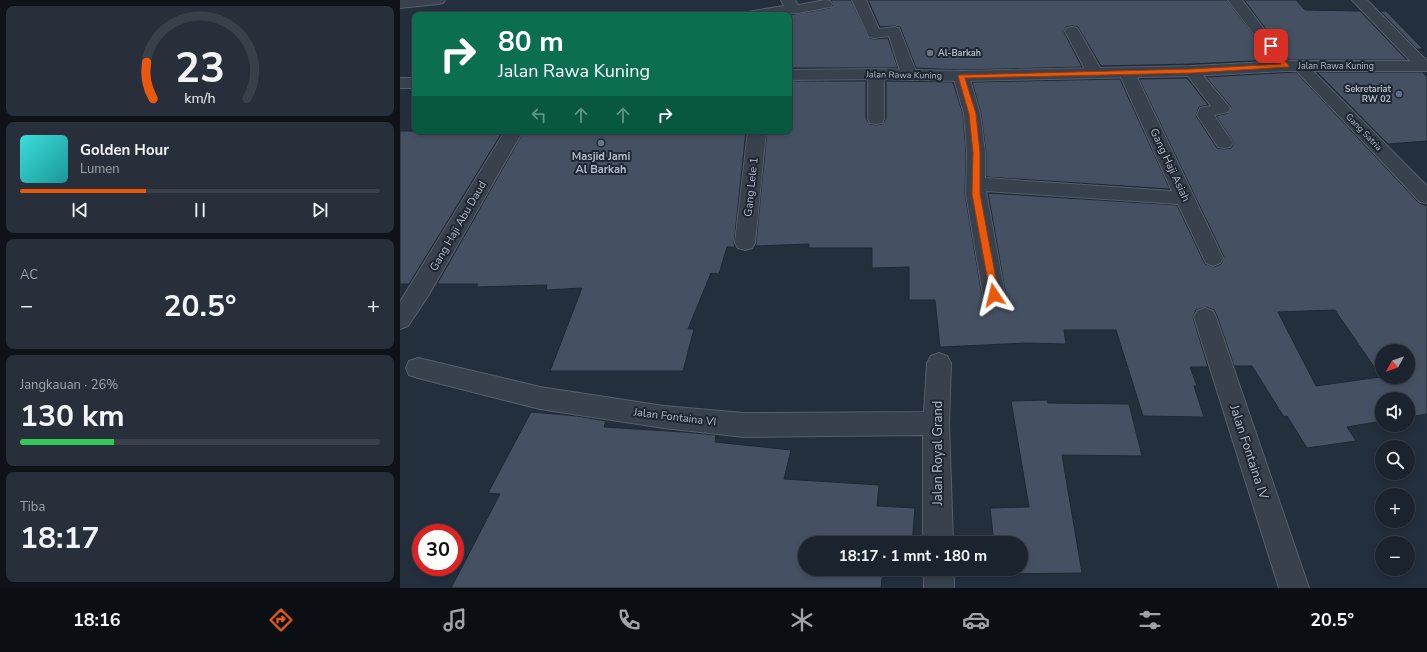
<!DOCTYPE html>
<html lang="id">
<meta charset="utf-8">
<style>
body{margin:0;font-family:"Nunito Sans",sans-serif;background:#282f3a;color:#f1f3f6;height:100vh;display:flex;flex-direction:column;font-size:15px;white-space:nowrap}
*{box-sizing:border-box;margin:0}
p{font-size:13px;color:#a0a4aa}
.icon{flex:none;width:22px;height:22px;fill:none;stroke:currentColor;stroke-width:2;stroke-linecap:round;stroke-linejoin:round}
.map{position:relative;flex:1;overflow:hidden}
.details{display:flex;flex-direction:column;gap:6px;padding:6px;background:#0f1319;width:400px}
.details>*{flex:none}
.hud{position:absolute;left:12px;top:12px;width:380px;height:122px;border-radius:8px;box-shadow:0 2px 6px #0003,0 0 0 1px #39404a;background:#0b6e4f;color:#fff;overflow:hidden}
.needle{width:26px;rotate:230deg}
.tools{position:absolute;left:975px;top:344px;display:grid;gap:8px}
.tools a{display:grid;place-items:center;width:40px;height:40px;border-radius:50%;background:#1b232e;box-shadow:0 2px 6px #0003,0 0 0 1px #39404a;font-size:20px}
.speed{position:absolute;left:12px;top:524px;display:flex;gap:8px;font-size:20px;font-weight:700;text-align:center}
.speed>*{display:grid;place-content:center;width:52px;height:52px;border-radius:50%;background:#1b232e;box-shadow:0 2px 6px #0003,0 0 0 1px #39404a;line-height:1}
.speed .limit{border:6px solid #d22;background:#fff;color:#111}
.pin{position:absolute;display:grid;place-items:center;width:34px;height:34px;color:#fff;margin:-17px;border-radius:8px;box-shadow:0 2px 6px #0006}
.me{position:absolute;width:44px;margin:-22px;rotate:350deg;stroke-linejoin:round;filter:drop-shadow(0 0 3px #0008)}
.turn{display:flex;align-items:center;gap:14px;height:84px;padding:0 20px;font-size:18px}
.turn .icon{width:52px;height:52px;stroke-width:2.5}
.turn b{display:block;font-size:28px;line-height:34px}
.lanes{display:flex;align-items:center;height:38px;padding:0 20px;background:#0003;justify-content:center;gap:20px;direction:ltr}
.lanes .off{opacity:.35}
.big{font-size:30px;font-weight:700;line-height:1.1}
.details .widget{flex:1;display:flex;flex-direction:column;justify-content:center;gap:6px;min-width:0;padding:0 14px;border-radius:8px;background:#282f3a}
.details .dial{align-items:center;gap:0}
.dial svg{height:104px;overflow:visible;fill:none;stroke:#39404a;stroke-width:7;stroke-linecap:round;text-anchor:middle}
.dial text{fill:#f1f3f6;stroke:none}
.song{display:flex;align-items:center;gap:12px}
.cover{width:48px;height:48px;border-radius:6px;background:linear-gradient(135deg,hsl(180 70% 55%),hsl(180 70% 35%))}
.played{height:4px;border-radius:2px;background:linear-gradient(90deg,#ea580c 35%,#39404a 35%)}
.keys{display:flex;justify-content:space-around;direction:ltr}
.heat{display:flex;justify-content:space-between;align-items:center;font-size:22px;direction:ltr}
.charge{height:6px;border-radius:3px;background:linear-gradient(90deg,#34c759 26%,#39404a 0)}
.trip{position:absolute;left:398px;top:536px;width:230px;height:40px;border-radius:20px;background:#1b232e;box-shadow:0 2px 6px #0003,0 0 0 1px #39404a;font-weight:700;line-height:40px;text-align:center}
.dock{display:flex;height:64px;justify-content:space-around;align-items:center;background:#0b0e12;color:#a0a4aa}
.dock .icon{width:28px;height:28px}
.dock .current{color:#ea580c}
.dock b{font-size:18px;color:#f1f3f6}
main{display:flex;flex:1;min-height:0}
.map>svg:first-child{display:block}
.building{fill:#455162;stroke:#1f2835;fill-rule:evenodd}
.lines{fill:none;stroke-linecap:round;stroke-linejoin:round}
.minor-casing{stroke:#565f6c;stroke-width:2}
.tertiary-casing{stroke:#565f6c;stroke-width:2}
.minor{fill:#38414e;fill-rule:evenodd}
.tertiary{fill:#38414e;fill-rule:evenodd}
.route{fill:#ea580c;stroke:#983908}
.worship-dot{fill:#6b7280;stroke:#1d2633;stroke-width:1.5}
.service-dot{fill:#5c6f8a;stroke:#1d2633;stroke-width:1.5}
.labels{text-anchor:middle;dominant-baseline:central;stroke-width:4;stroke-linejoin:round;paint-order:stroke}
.far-poi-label{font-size:9px;font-weight:bold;fill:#b4bcc9;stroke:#1d2633;text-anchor:start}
.far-street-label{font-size:9px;fill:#b4bcc9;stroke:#1d2633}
.poi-label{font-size:11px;font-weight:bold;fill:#b4bcc9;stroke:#1d2633}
.street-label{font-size:11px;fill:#b4bcc9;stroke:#1d2633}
.near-street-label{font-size:13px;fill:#b4bcc9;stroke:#1d2633}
</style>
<main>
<section class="details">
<div class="widget dial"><svg viewBox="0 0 100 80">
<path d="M14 69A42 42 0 1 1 86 69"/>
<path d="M14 69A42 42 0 0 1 9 41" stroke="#ea580c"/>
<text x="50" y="56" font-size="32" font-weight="700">23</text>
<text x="50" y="72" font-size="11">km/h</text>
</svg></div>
<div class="widget">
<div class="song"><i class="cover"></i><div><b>Golden Hour</b><p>Lumen</p></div></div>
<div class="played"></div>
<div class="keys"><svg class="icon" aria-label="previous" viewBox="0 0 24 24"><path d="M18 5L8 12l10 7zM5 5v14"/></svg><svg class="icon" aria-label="pause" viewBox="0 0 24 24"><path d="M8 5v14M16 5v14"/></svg><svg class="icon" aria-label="next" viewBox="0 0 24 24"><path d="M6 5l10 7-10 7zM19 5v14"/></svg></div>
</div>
<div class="widget"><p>AC</p>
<div class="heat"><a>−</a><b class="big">20.5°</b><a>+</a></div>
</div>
<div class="widget"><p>Jangkauan · 26%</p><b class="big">130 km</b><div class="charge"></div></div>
<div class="widget"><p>Tiba</p><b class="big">18:17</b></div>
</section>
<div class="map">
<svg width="1027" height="588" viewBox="0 0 1027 588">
<rect width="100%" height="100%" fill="#242f3e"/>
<g class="building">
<path d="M431,0H451L469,38L474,39L488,38L498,68H389V15L430,8L433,5Z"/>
<path d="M468,0H827L872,60L792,64L701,66L678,27L672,26L666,27L664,32L682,67L561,70L516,68L500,27L494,26L480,27Z"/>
<path d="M844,0H896L905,10L960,11L1007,60H889Z"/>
<path d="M980,11H986L1023,49H1017Z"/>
<path d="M896,72L1019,203L1027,206V414L1008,417V399H982V421L947,427L956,441L907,448L887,416L884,417L852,366H834L817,316L814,310L806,307L796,310L793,317L808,367H790L797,386H794L804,417L743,416L716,330H664L666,344L627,343L540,347L535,300H509V267L472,268V248H409V244L355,246L356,243L367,131H389V81H466V119L470,124L476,125L482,124L486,119V81L553,82L563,114L566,153L565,194L582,295L586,302L594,304L602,302L606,295L588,193L777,205L805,264L814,267L821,264L824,257L739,79L787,78L808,105L799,107L796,116L817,148L824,149L831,148L834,143L816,116L828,113L831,107L806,77ZM935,310L981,377H980L916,386L878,312ZM982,351H1008V377H982Z"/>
<path d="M917,72H1022L1027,77V141L988,144Z"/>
<path d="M720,79L770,189L586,177V153L581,114L572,82Z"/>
<path d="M0,131H103L9,284H0Z"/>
<path d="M124,131H346L334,243L335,247H327L319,274L311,273L288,329H294L283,371H150L182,288L146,290L147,285L76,287L78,284H37Z"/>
<path d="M647,400L648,403L729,404L742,456L662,455L682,573L597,574L596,569H621V543H594L590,508L629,507L611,401Z"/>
<path d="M131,412L177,416L206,421L204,427L283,432L316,435L315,442L391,450L384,479L479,485L477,506L515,508L512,543H405V569H483L481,588H51L100,494L88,493Z"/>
</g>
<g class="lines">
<g class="minor-casing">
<g id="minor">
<path d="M0,0H45L43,3L38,4L0,8Z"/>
<path d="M381,0H395L398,5L425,0L430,1L432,4L430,7L398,13L346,15L348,12L353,11L384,6Z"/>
<path d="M452,0H466L479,29L494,27L499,28L517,74L515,77L509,79L503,77L501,74L489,36L474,38L469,37Z"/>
<path d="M828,0H842L892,66L895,63L900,61L905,63L1027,186V203L1020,202L892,66L890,69L885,71L880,69Z"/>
<path d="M952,0H967L1027,61V70L1018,69Z"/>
<path d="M672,27L677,28L679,31L703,73L701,76L695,78L689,76L687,73L665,31L667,28Z"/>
<path d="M792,66L797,68L830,108L828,112L814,115L833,143L830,147L824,148L818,147L797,115L800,108L811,106L784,71L787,68Z"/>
<path d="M727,68L733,70L735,73L823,258L820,263L813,266L806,263L778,204L586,191L605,295L602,301L594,303L586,301L583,295L566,194L567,153L564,114L553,76L555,73L561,71L567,73L569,76L580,114L585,153V178L772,191L719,73L721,70Z"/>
<path d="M476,69L482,71L484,74V119L482,123L476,124L470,123L468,119V74L470,71Z"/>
<path d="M105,131H123L28,296L8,326L0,329V302Z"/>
<path d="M348,131H366L355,243L352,248L345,250L338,248L335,243Z"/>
<path d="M805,308L813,311L816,317L909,588H879L794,317L797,311Z"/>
<path d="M539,353L547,356L551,363L549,423L553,543H523V435L344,437L264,428L140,409L18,378L9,375L6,368L9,361L18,358L140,387L264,406L344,413L524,412L527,363L531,356Z"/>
<rect x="524" y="569" width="30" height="19"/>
</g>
</g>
<g class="tertiary-casing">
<g id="tertiary">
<path d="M885,61H1027V71H885L792,76L561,81L476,79L389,80V70L476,69L561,71L792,66Z"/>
<rect x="0" y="78" width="15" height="10"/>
</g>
</g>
<use href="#minor" class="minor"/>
<use href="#tertiary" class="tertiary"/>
</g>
<path class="route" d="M869,45H873L889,66L888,67L792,73L565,78L576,114L580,153V194L599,295L594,299L591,298L572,194L573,153L569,114L558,76L559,75L792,69L881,64L868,46Z"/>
<g class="worship-dot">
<circle cx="530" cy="53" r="4"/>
<circle cx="201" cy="143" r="4"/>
</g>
<circle class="service-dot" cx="999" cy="94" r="4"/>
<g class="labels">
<g class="far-poi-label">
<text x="538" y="53">Al-Barkah</text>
<text x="991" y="89" text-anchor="end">Sekretariat<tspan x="991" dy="10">RW 02</tspan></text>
</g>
<g class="far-street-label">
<text x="936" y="66">Jalan Rawa Kuning</text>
<text transform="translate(504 75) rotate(1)">Jalan Rawa Kuning</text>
<text transform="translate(964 132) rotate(46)">Gang Satria</text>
</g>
<g class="poi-label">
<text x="201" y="156">Masjid Jami<tspan x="201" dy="13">Al Barkah</tspan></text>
</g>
<g class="street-label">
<text transform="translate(770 165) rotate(65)">Gang Haji Asiah</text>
<text transform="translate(351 187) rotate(-84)">Gang Lele 1</text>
<text transform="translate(58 226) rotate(-60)">Gang Haji Abu Daud</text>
<text transform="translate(275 417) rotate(7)">Jalan Fontaina VI</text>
</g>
<g class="near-street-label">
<text transform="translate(849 452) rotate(72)">Jalan Fontaina IV</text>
<text transform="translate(538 453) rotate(-90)">Jalan Royal Grand</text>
</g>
</g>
</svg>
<div class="tools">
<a><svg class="needle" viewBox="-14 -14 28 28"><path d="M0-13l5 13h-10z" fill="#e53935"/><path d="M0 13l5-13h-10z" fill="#a0a4aa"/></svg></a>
<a><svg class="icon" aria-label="sound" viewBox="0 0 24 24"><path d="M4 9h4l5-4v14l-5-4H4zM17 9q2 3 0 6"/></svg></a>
<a><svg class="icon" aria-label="search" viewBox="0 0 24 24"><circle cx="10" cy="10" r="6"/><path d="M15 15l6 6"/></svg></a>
<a>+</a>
<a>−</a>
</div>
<div class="speed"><div class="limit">30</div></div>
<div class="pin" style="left:871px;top:46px;background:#d93025"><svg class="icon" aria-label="arrive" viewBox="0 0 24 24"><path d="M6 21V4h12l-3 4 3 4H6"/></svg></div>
<svg class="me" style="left:594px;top:295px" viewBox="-20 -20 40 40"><path d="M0-17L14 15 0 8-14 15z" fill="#ea580c" stroke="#fff" stroke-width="4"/></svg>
<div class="trip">18:17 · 1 mnt · 180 m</div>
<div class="hud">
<div class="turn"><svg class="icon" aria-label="right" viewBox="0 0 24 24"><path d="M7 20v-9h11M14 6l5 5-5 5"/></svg><div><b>80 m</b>Jalan Rawa Kuning</div></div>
<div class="lanes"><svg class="icon off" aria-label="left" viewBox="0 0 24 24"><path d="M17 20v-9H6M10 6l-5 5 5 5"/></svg><svg class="icon off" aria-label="ahead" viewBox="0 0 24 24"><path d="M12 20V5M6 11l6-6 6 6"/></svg><svg class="icon off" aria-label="ahead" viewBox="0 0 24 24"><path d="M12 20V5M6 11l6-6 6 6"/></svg><svg class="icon" aria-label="right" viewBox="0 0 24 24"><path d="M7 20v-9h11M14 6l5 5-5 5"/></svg></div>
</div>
</div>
</main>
<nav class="dock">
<b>18:16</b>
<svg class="icon current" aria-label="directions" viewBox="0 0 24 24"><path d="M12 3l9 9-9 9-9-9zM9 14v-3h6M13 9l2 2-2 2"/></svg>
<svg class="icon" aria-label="music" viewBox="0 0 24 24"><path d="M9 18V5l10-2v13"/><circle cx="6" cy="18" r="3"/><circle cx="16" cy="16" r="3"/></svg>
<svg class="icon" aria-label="phone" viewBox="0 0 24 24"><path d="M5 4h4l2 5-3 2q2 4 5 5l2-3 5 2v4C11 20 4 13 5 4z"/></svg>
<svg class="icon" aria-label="climate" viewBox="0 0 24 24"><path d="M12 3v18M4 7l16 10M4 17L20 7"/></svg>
<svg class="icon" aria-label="car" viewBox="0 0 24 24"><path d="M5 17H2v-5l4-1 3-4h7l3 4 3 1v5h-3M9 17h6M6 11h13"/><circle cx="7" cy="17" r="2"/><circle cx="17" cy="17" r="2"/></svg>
<svg class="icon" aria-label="filters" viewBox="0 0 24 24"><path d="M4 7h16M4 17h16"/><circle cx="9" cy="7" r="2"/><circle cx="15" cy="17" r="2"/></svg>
<b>20.5°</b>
</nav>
